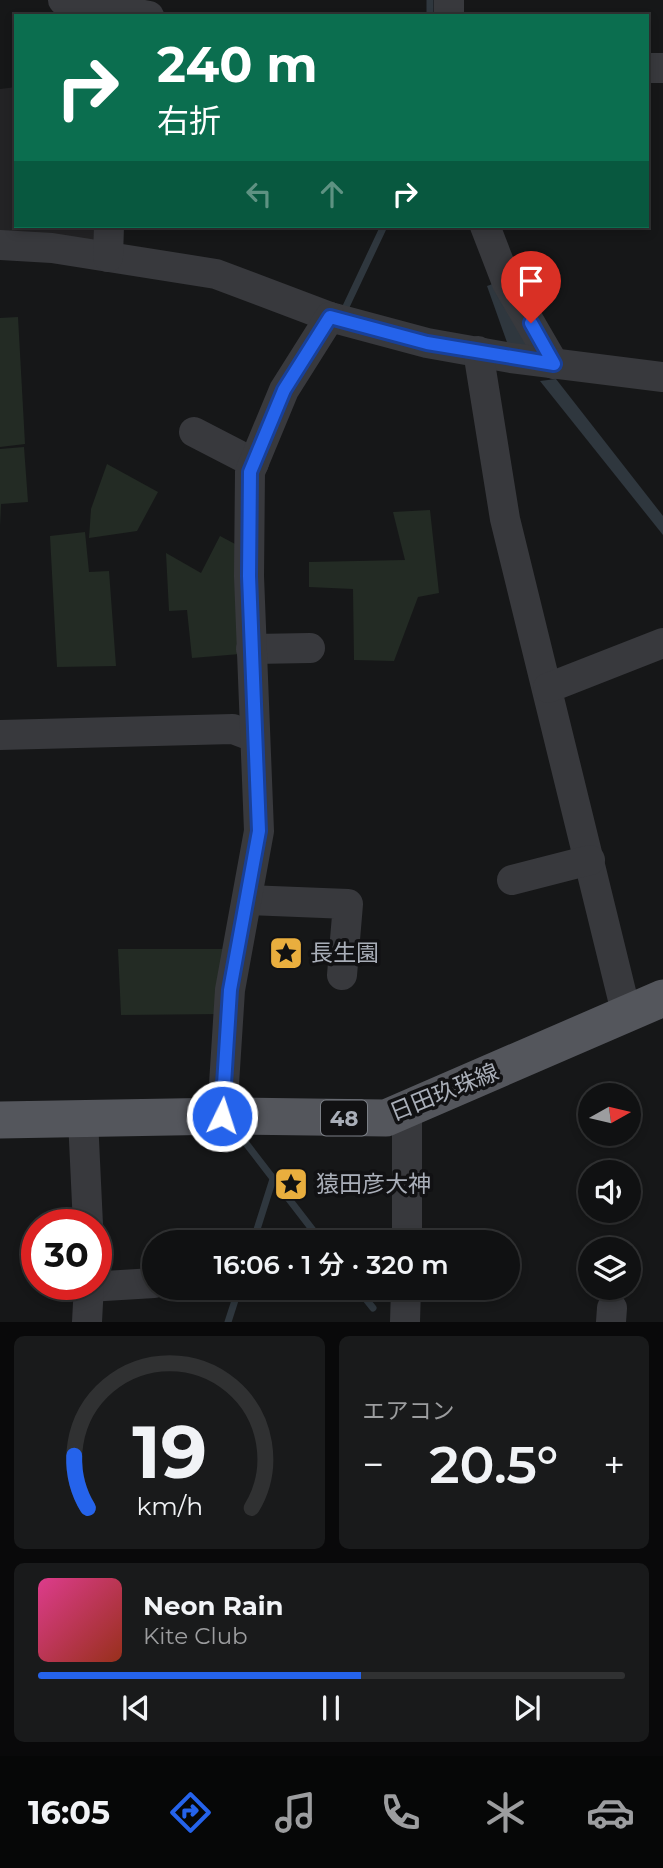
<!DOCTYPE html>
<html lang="ja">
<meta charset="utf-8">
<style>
body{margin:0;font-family:Montserrat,"Noto Sans JP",sans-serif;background:#191a1b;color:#f1f3f6;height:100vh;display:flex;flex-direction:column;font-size:26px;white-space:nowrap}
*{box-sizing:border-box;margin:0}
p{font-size:23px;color:#9c9d9f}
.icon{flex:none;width:38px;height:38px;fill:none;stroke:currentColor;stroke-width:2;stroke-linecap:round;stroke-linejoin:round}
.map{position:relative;height:1322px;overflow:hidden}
.details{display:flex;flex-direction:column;gap:14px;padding:14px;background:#09090a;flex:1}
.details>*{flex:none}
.top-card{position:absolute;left:14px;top:14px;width:635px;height:214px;border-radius:0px;box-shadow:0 4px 10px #0003,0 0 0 2px #303132;background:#0b6e4f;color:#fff;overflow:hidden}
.needle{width:46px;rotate:82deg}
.fabs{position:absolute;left:578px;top:1083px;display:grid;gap:14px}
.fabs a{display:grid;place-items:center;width:63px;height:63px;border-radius:50%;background:#101112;box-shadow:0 4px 10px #0003,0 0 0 2px #303132;font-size:35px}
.speed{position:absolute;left:21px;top:1209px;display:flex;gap:14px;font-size:35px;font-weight:700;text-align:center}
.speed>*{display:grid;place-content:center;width:91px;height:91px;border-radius:50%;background:#101112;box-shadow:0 4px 10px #0003,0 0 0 2px #303132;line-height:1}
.speed .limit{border:10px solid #d22;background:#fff;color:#111}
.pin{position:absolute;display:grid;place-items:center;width:60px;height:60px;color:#fff;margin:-72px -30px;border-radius:50% 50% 50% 0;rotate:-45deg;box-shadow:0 0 7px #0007}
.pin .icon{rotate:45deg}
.me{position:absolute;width:77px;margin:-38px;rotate:4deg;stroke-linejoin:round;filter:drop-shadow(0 0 5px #0008)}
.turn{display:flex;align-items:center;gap:24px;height:147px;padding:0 28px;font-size:32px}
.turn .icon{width:91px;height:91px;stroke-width:2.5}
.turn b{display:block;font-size:49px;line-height:60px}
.lanes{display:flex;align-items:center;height:66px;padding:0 28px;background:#0003;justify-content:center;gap:35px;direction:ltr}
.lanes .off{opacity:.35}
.big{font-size:52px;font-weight:600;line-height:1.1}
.details .card{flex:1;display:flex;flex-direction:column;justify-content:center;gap:10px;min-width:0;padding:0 24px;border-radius:10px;background:#191a1b}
.details .dial{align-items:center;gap:0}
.dial svg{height:182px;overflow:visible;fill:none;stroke:#303132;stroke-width:7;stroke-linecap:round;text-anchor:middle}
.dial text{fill:#f1f3f6;stroke:none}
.song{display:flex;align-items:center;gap:21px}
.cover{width:84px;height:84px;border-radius:10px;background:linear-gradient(135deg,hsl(330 70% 55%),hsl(10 70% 35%))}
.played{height:7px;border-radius:4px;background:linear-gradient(90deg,#2563eb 55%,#303132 55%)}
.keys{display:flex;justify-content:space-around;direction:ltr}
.heat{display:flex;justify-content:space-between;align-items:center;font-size:38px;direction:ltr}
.details .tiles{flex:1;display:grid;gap:14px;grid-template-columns:1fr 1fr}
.card:last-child{grid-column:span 2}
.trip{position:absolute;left:142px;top:1230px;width:378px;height:70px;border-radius:35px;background:#101112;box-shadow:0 4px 10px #0003,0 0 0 2px #303132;font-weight:600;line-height:70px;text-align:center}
.tabs{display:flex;height:112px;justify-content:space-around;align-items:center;background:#060707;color:#9c9d9f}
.tabs .icon{width:49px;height:49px}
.tabs .selected{color:#2563eb}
.tabs b{font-size:32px;color:#f1f3f6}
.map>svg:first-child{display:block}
.built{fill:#232325}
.green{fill:#232b24}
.water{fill:#2f373e}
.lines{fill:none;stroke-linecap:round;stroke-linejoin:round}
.stream{stroke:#2f373e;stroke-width:7}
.minor{stroke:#38393d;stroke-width:30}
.major{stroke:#54565c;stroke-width:37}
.route-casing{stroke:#184099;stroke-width:18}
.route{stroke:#2563eb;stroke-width:12}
.labels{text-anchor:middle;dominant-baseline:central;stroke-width:7;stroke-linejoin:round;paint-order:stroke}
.shield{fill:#111113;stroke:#7b7f86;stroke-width:2}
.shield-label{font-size:21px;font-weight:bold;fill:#a9aeb8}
.poi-label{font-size:23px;fill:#a9aeb8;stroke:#111113;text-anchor:start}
.street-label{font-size:23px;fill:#a9aeb8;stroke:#111113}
</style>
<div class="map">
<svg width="663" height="1322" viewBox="0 0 663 1322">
<rect width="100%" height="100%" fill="#161718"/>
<path class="built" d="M16,87V226H103L101,251L0,241V89Z"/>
<g class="green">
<path d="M18,317L25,444L0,447V318Z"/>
<path d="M24,447L28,502L1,504L0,527V449Z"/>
<path d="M107,464L158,492L137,531L89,538L91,509Z"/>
<path d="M430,510L439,593L418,597L394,661L354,660L353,589L309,587V562L405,560L393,512Z"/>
<path d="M85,532L89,572L109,571L116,666L57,667L50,536Z"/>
<path d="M220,536L237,545L240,654L192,658L187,610L169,611L166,553L201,573Z"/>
<path d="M118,949H229L222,1014L121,1015Z"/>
</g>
<g class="water">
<path d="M501,281L535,351L509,348L487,286Z"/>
<path d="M556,379L663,516V535L540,381Z"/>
</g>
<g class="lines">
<g class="stream">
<path d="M430,16V0"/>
<path d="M343,313L384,226"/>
<path d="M235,1129L322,1242"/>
<path d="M253,1242L273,1179"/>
<path d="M357,1288L373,1308"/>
<path d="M228,1322L239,1288"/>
</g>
<g class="minor">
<path d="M63,0L149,16"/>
<path d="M449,0V16"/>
<path d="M648,68H663"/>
<path d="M485,226L507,283L554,364"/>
<path d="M0,245L52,248L216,274L330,317L427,343L511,358L663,377"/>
<path d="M108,257L109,226"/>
<path d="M478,351L505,519L626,1012"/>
<path d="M194,432L254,463"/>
<path d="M251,649L310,648"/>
<path d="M548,688L663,643"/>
<path d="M0,735L233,729L254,737"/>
<path d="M512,880L590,860"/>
<path d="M248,900L348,904L342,975"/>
<path d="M222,1116L230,990L259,831L249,576L250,472L284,390L330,317"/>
<path d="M83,1119L88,1225"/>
<path d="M407,1242V1110"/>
<path d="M88,1287L154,1283"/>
<path d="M87,1322L89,1284"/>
<path d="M405,1322L406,1288"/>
<path d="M611,1322L612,1308"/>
</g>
<path class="major" d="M0,1120L228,1116L386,1118L663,998"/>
</g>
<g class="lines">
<g class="route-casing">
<path id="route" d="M222,1116L230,990L259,831L249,576L250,472L284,390L330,317L427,343L554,364L531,323"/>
</g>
<use href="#route" class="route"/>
</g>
<defs>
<g id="sight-square" transform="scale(1.75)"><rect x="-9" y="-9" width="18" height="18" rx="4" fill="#e9ae3e" stroke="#111113"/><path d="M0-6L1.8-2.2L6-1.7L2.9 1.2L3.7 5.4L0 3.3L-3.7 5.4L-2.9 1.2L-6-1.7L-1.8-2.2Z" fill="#111"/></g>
</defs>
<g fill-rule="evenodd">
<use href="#sight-square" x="286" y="953"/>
<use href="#sight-square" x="291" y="1184"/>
</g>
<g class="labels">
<rect class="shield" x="321" y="1100.5" width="46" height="35" rx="5"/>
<g class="shield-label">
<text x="344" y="1118">48</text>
</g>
<g class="poi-label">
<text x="310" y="953">長生園</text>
<text x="316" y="1184">猿田彦大神</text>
</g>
<g class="street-label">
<text transform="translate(444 1092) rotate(-22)">日田玖珠線</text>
</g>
</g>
</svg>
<div class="fabs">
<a><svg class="needle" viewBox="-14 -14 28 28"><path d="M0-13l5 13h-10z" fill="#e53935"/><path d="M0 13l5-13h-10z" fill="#9c9d9f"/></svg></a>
<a><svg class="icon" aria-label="sound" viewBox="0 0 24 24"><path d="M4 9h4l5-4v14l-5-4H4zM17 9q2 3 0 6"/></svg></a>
<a><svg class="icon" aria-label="layers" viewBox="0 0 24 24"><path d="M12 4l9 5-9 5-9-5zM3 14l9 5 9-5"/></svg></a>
</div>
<div class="speed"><div class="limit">30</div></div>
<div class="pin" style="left:531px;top:323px;background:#d93025"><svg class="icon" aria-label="arrive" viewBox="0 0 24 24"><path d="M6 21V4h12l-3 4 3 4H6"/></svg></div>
<svg class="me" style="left:222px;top:1116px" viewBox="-20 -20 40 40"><circle r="17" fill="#2563eb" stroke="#fff" stroke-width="3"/><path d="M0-11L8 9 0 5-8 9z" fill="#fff"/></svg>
<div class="trip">16:06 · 1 分 · 320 m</div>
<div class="top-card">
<div class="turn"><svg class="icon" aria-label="right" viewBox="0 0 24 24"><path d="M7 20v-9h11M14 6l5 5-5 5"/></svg><div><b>240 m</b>右折</div></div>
<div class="lanes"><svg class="icon off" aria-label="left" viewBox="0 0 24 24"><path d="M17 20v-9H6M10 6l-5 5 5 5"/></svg><svg class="icon off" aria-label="ahead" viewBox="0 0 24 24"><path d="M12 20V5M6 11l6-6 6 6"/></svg><svg class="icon" aria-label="right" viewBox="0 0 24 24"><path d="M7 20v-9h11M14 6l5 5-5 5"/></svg></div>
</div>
</div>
<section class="details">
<div class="tiles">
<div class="card dial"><svg viewBox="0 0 100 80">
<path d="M14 69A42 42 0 1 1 86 69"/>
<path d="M14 69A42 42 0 0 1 8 46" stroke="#2563eb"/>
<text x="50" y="56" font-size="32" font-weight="700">19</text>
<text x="50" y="72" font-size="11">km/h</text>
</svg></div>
<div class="card"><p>エアコン</p>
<div class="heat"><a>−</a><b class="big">20.5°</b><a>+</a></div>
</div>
<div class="card">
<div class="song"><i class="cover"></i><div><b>Neon Rain</b><p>Kite Club</p></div></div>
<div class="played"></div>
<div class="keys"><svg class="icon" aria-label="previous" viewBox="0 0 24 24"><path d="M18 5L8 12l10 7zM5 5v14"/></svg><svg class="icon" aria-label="pause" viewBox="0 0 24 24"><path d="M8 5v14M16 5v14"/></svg><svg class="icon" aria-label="next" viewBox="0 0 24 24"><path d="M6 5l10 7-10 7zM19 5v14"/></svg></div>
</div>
</div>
</section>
<nav class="tabs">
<b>16:05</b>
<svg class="icon selected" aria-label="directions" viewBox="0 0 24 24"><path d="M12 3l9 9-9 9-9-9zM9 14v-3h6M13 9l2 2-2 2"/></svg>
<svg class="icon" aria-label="music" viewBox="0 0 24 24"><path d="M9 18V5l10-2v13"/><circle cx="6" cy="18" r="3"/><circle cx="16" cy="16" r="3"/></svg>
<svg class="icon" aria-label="phone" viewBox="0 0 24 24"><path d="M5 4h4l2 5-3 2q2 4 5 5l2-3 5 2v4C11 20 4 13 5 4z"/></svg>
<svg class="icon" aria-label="climate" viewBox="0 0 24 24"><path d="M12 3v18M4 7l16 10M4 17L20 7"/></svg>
<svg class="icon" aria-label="car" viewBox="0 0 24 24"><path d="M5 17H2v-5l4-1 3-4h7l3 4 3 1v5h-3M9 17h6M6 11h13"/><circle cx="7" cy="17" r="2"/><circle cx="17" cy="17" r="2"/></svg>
</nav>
